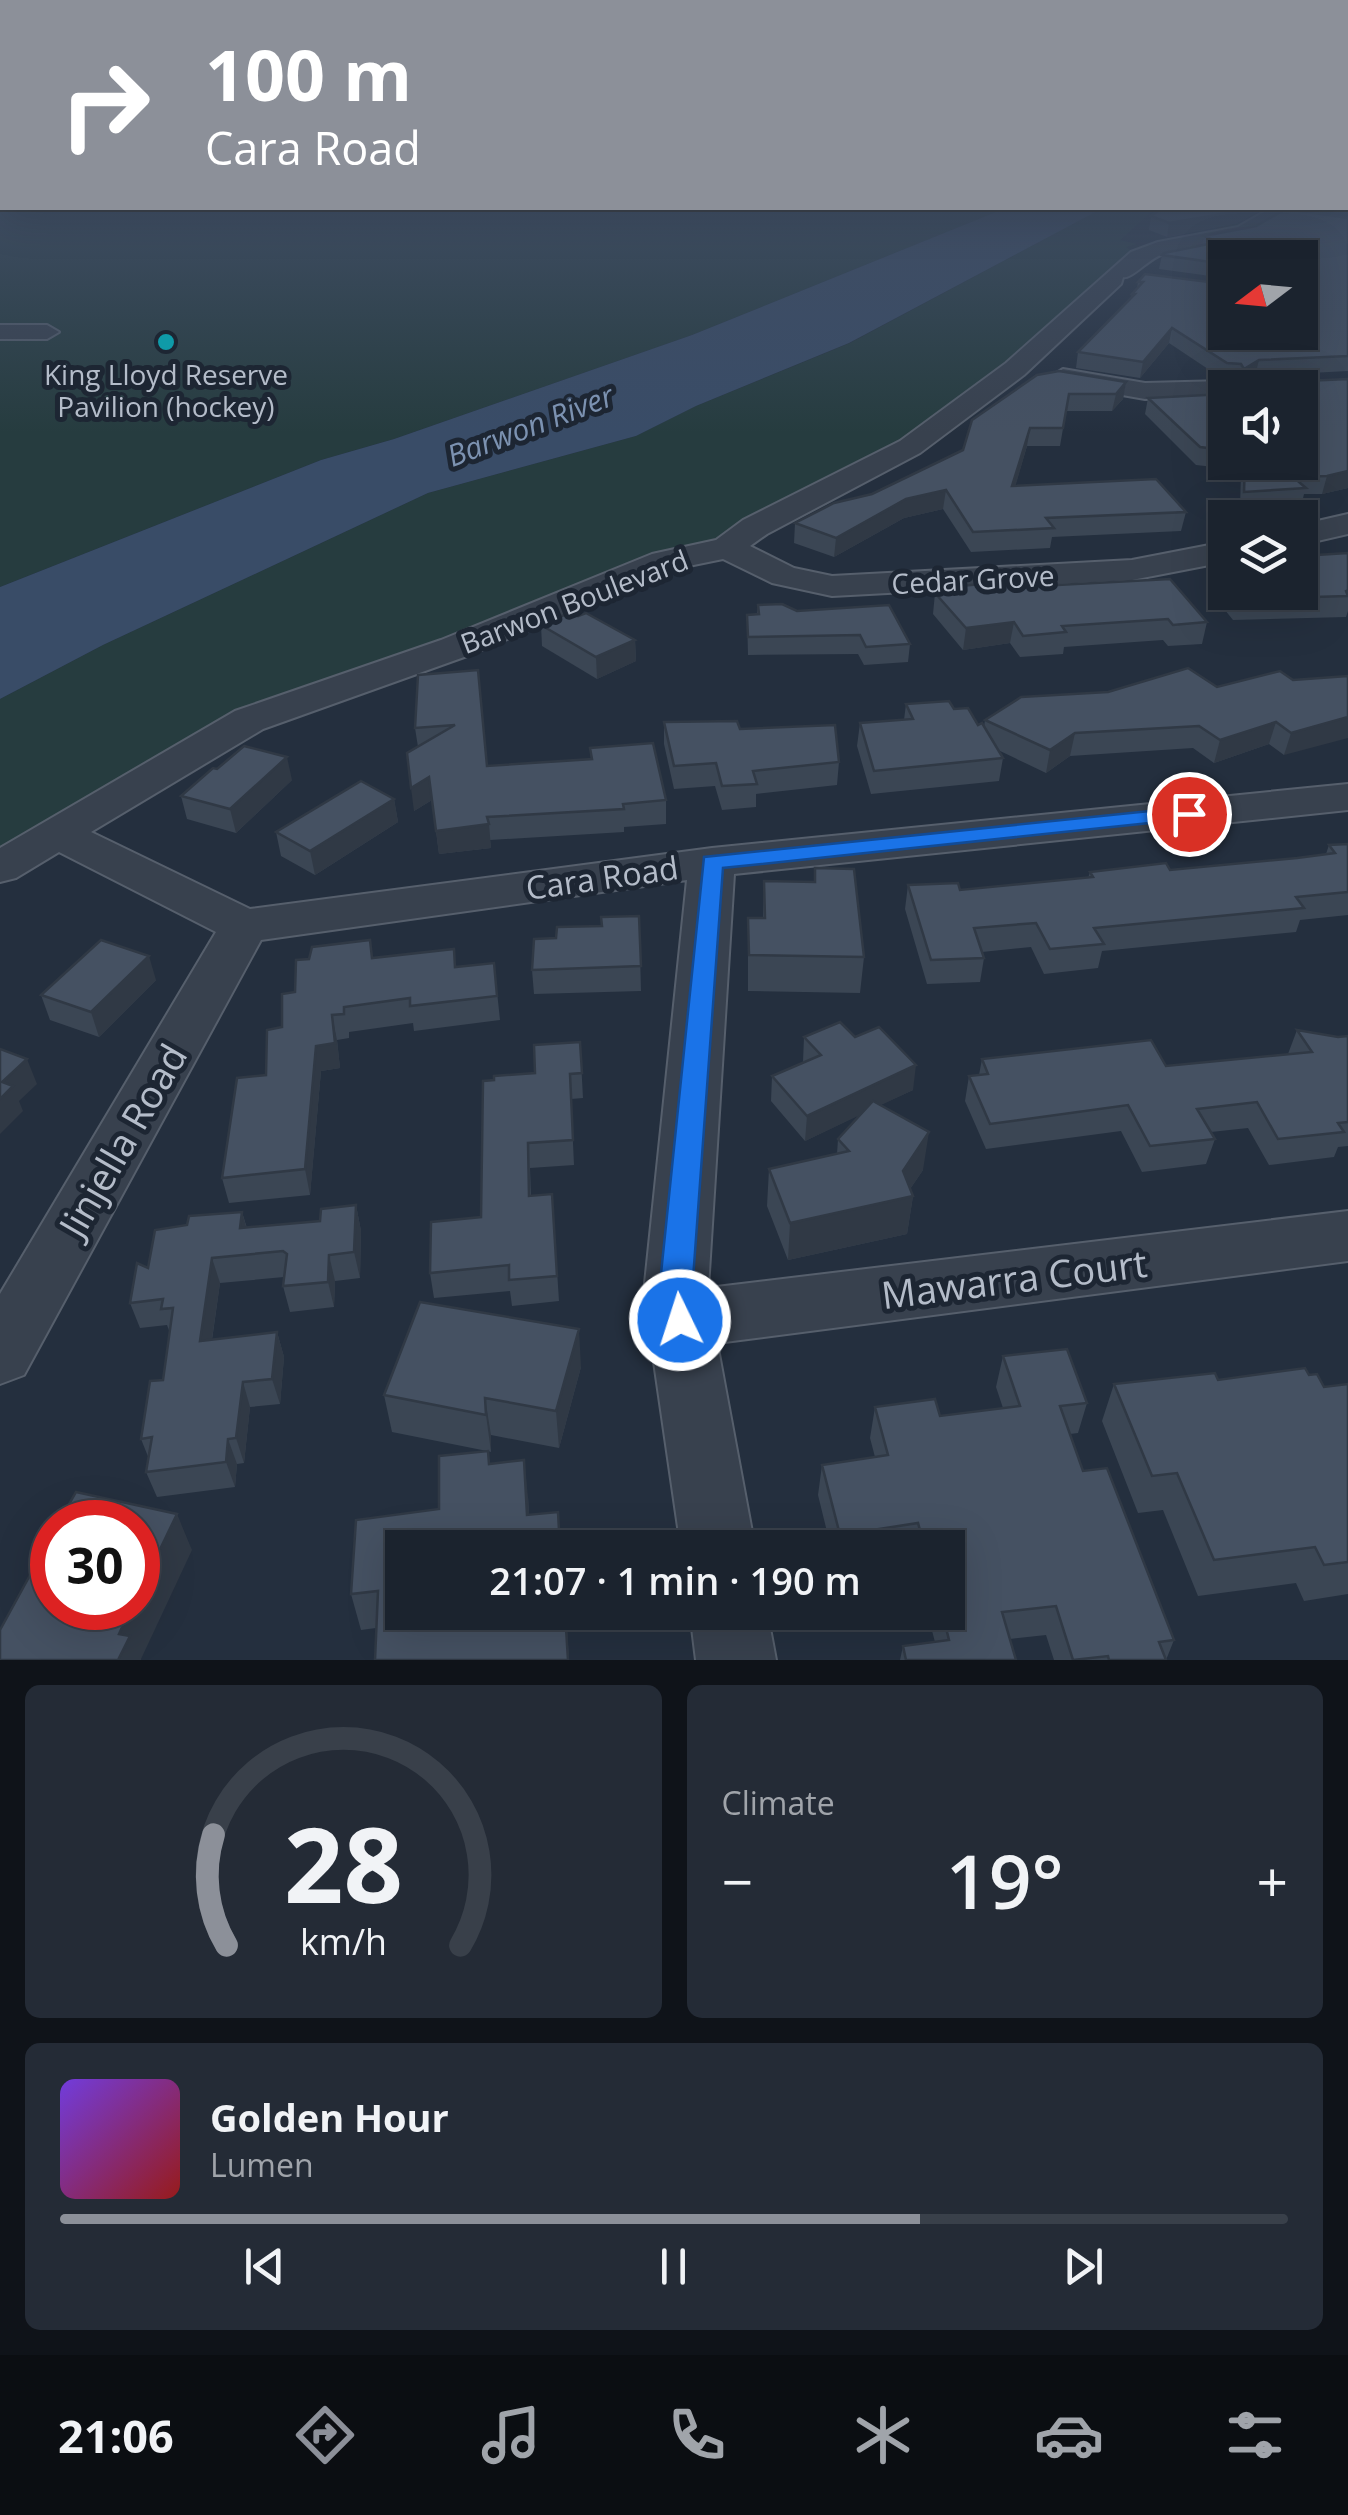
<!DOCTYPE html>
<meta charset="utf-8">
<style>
body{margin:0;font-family:"Open Sans",sans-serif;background:#242b36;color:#f1f3f6;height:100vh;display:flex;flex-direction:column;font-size:38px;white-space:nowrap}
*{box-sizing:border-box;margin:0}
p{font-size:32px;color:#a0a4aa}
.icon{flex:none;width:55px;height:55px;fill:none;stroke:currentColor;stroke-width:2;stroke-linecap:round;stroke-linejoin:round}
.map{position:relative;height:1660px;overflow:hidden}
.sheet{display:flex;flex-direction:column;gap:25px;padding:25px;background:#0f1319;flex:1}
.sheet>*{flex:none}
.banner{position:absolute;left:0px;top:0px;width:1350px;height:210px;box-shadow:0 10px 40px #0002,0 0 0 2px #39404a;background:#8c9099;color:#fff;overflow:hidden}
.needle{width:65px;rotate:254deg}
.buttons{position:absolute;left:1208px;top:240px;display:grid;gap:20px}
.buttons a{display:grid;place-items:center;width:110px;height:110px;border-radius:0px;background:#1b232e;box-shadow:0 10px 40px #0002,0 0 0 2px #39404a;font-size:50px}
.speed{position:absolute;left:30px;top:1500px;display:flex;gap:20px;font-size:50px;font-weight:700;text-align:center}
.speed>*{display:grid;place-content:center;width:130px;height:130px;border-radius:50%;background:#1b232e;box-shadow:0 10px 40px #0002,0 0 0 2px #39404a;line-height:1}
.speed .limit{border:15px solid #d22;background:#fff;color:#111}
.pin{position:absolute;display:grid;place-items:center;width:85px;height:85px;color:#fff;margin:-42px;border:5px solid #fff;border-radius:50%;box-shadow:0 2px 10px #0007}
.me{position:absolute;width:110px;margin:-55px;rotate:356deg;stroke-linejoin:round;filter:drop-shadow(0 0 8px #0008)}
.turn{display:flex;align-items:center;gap:35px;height:210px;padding:0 40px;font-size:45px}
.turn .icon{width:130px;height:130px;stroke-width:2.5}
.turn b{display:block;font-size:70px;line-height:85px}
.big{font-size:75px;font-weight:600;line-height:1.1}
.sheet .tile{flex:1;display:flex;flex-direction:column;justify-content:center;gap:15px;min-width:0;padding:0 35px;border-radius:15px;background:#242b36}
.sheet .dial{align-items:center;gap:0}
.dial svg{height:260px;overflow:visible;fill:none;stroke:#39404a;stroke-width:7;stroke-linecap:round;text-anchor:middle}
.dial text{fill:#f1f3f6;stroke:none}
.song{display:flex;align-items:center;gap:30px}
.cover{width:120px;height:120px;border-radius:15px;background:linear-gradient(135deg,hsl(260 70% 55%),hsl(0 70% 35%))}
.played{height:10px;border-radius:5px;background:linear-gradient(90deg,#8c9099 70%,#39404a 70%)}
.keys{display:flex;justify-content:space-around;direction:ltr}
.heat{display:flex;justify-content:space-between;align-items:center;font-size:55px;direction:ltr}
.sheet .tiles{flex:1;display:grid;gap:25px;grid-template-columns:1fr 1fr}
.tile:last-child{grid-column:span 2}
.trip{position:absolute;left:385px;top:1530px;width:580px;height:100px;border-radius:0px;background:#1b232e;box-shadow:0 10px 40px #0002,0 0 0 2px #39404a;font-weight:600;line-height:100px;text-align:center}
.dock{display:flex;height:160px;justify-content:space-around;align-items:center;background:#0b0e12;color:#a0a4aa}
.dock .icon{width:70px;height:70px}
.dock .on{color:#8c9099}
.dock b{font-size:45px;color:#f1f3f6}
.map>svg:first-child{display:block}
.green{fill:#263c3f}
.water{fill:#394c67}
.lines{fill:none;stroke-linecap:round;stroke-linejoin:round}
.minor-casing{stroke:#565f6c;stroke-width:4}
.minor{fill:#38414e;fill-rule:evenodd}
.wall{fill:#3b4654}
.shaded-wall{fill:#303945}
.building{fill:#455162;stroke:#303945;stroke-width:2.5}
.route{fill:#1a73e8;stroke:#114b97;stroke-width:2.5}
.culture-dot{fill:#0f9aa8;stroke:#1d2633;stroke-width:4}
.labels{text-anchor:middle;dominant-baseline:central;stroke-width:10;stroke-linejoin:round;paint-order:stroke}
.far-poi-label{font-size:28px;fill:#b4bcc9;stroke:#1d2633}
.far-street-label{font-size:28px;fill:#b4bcc9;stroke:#1d2633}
.far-water-label{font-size:30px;font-style:italic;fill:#7c92b1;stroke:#1d2633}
.street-label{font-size:32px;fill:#b4bcc9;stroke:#1d2633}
.near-street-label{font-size:38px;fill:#b4bcc9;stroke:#1d2633}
</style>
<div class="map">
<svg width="1348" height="1660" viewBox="0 0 1348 1660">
<rect width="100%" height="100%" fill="#242f3e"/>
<g class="green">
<path d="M0,201L2,208H1006L692,335L394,439L321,460L0,587Z"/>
<path d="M1103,208H1156L1120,240L1137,244L1126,247L1137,254L1134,276L1113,279L910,447L755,527L312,697L0,868V699L103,645L428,493L636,436L696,406L850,343Z"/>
</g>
<path class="water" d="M1006,208H1103L849,343L696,406L636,436L428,493L103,645L0,699V587L321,460L394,439L692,335Z"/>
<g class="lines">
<g class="minor-casing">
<g id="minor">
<path d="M1271,208H1292C1258,247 1209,238 1165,253C1151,258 1143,268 1131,275C1120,281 1125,272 1121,284L1024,375L920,453L767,534L750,546L794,568L832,576L1132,560L1225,542V562L1132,580L832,596L772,583L723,559L674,569L467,656L263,729L91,832L250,909L712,848L1348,784V810L734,874L708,1288L1348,1211V1261L717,1343L755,1548H681L644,1293L687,880L261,940L24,1375L0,1384V1294L216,932L59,852L16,878L0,882V848L235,711L441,640L652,554L716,540L743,520L900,441L1006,363L1131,252L1158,242L1238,227Z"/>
<path d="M0,325H47L59,332L47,339H0Z"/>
<path d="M1063,369L1145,383L1225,381L1237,388H1225V397L1145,399L1054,383L1050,377Z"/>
<path d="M1348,514V534L1300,545V525Z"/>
<path d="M690,1612H767L776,1660H696Z"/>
</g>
</g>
<use href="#minor" class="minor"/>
</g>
<g class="wall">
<path d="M1348,201V212L1302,208H1348Z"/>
<path d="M1286,209L1348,218V371L1272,375L1300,376L1305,381L1348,379V488L1322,494H1304L1301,507L1240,510L1241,470L1196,465L1145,414L1148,398L1225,394V462H1300V388H1242L1243,383L1240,385L1237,380L1223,379L1169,343L1140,378L1076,368L1078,352L1131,299L1132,294L1137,289L1138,282L1145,274L1225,284V332H1300V258H1225V278L1159,269L1162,255L1164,253L1202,245L1204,236L1256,226Z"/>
<path d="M1151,216L1237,223L1167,237L1149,230Z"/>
<path d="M1037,375L1126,382L1123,399L1112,411H1066L1060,446H1027L1015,486L1186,512L1181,531L1052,537L1050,548L971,552L943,509L904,518L834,557L794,543L795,523L872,494L963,450Z"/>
<path d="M1348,553V611L1346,617L1233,620L1212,594L1218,574L1225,573V592H1300Z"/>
<path d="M1039,586L1207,622L1202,644L1168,646L1163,640L1064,647L1063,654L1020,657L1010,643L963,650L933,614L935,593L949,591L950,587Z"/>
<path d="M758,605L797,611L910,644L908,662L864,665L858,654L748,655L747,615L757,614Z"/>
<path d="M578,616L635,640L636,661L597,679L542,646L541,625Z"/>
<path d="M418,675L487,766L591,759L590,748L666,800V824L624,827V832L490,840L491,848L439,854L432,800L414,811L418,747L415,728Z"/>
<path d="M1348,676L1284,755L1269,744L1214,763L1193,748L1070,756L1046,773L998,750L1003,758L999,781L871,794L857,746L860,723L904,720L906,704L954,709L978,725L984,727L985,720L1217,687Z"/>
<path d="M664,722L740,729L839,762L837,785L756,794V807L722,810L715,786L674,789L664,744Z"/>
<path d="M292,780L236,833L187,819L181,796Z"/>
<path d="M394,799L398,822L315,875L281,856L276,832Z"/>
<path d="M1348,844V915L1300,920L1296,932L1102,951L1098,968L1044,974L1031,947L982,952L984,958L980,982L927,984L905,909L908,885L960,890L1088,878L1090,872L1170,870L1297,858L1326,854L1329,845Z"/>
<path d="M815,868L864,957L860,993L748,991V918H763L764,881L814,882Z"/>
<path d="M639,916L641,991L534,994L532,970L556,938Z"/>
<path d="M373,958L457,967L494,963L500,1020L414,1031L413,1023L349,1032V1038L337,1040L340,1068L321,1071L310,1195L229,1203L222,1178L266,1075L282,1027Z"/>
<path d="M156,980L99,1037L50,1020L41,995Z"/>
<path d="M1297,1030L1338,1037L1348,1036V1146L1338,1147L1334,1157L1269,1165L1248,1128L1211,1132L1215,1139L1206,1164L1142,1172L1121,1131L986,1149L965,1101L969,1076L979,1075L982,1059L1166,1066L1288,1054Z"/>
<path d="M804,1037H855L913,1090L880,1105L923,1170L910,1189L913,1196L907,1234L788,1260L767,1206L769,1169L837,1154L838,1139L861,1114L805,1141L771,1101L772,1076L803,1062Z"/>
<path d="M580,1042L583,1098L571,1099L574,1165L530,1168L531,1196L552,1194L559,1301L512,1306L510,1291L434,1298L430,1273L481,1217L535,1073Z"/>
<path d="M356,1205L361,1231L360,1278L335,1281L334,1307L290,1312L283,1286L284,1277L220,1283L212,1340L277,1332L284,1357L280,1404L250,1407L244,1463L237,1464L235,1487L157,1497L146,1472L149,1459L141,1439L163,1380L170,1333L167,1325L140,1328L130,1303L148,1268L187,1225L242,1212L247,1228L320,1221Z"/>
<path d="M1003,1356L1087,1403L1078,1433L1070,1434L1083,1471L1174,1640L1166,1660H1054L1046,1635L1010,1639L1016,1660H900L903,1646L935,1642L927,1612H948V1548H831L818,1495L822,1465L875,1457L870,1438L875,1407L940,1416L1003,1408L996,1387Z"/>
<path d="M581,1367L559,1448L491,1435V1452L488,1451L490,1464L528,1497L529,1515L558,1512L561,1548H402V1612H566L569,1660H375L376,1628L361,1630L351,1594L439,1509L487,1451L392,1432L384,1395Z"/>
<path d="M1309,1375L1324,1387L1348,1384V1594L1304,1601L1296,1583L1198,1596L1163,1510L1138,1513L1102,1421L1114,1384Z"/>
</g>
<g class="shaded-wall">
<path d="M1245,208H1266L1237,223L1167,237L1169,223Z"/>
<path d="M1172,328L1169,343L1140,378L1143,362Z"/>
<path d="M1259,360L1255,376L1245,375L1243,383L1240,385L1244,369Z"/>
<path d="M1126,382L1123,399L1112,411L1116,394Z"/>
<path d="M1030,428L1027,446L1010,505L1012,486Z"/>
<path d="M1348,471V488L1322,494L1327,476Z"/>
<path d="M946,490L943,509L904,518L834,557L836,538L906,499Z"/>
<path d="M1014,622L1010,643L963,650L966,628Z"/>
<path d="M635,640L636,661L597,679L596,657Z"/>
<path d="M1348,717V738L1284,755L1291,733Z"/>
<path d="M1276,722L1269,744L1214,763L1220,740Z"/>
<path d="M1075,733L1070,756L1046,773L1050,750Z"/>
<path d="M287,757L292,780L236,833L230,809Z"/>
<path d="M429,777L432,800L414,811L411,788Z"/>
<path d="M394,799L398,822L315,875L310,851Z"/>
<path d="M489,824L491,848L439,854L436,831Z"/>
<path d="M149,956L156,980L99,1037L91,1012Z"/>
<path d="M332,1015L337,1040L340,1068L321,1071L310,1195L305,1169L316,1046Z"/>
<path d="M27,1059L37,1084L19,1101L23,1111L0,1134V1099L2,1082Z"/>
<path d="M916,1065L913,1090L805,1141L807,1116Z"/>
<path d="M929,1132L923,1170L904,1198L913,1196L907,1234L788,1260L790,1223L903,1171Z"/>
<path d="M356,1205L361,1231L360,1278L354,1252Z"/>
<path d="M242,1212L249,1237L240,1228Z"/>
<path d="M329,1255L335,1281L334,1307L328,1282Z"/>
<path d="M212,1258L220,1283L208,1366L200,1341Z"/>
<path d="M579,1329L581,1367L559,1448L556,1411Z"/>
<path d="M277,1332L284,1357L280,1404L272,1379Z"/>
<path d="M243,1382L250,1407L244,1463L236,1438Z"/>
<path d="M485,1398L491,1435V1452L486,1415Z"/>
<path d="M228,1439L237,1464L235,1487L226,1462Z"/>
<path d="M524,1460L528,1497L531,1548L527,1515Z"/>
<path d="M177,1514L192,1550L141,1659V1660H118L119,1634L131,1608H138V1595Z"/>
</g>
<g class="building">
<path d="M1162,208H1245L1240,211L1169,223L1151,216Z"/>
<path d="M1286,209L1348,218V356L1259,360L1244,369L1241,364L1227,363L1172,328L1143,362L1078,352L1135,294H1132L1143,282H1138L1145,274L1225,284V332H1300V258H1225V264L1162,255L1164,253L1218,242L1204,236L1256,226Z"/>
<path d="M1059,371L1126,382L1116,394H1069L1063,428H1030L1012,486L1156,479L1186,512L1046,518L1054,528L973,532L946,490L906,499L836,538L795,523L834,503L872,494L963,450L972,420L1037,375Z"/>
<path d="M1245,375L1300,376L1305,381L1348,379V471L1327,476L1293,477L1306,488L1244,492L1245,462H1300V388H1264Z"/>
<path d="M1225,394V450L1200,447L1148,398Z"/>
<path d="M1348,553V590L1346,591L1348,596L1238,599L1233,592H1300V556Z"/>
<path d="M1225,573V583L1218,574Z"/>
<path d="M1034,579L1039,586L1170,579L1207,622L1173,625L1168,619L1062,626L1066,632L1023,636L1014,622L966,628L935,593L958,590L950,587Z"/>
<path d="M782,604L797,611L889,605L910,644L866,647L860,635L748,637L747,615L759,614L758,605Z"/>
<path d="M571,612L578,616L586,613L635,640L596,657L541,625Z"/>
<path d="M1188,668L1217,687L1280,671L1293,680L1348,676V717L1291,733L1276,722L1220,740L1199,726L1075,733L1050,750L985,720L1021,697L1108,692Z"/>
<path d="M478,670L487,766L592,759L590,748L653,743L666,800L623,804L624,809L487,817L489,824L436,831L429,777L411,788L407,753L455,725L415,728L418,675Z"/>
<path d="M949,701L954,709L968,708L978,725L982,723L1003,758L874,771L860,723L913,719L906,704Z"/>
<path d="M737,721L740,729L835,725L839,762L753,771L757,784L722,786L716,763L674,766L664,722Z"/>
<path d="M244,746L287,757L230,809L181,796L213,768L217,769Z"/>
<path d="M361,781L394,799L310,851L276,832Z"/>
<path d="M1348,844V892L1296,897L1304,908L1094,928L1104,944L1050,949L1036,923L974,928L984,958L931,960L908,885L958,883L960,890L1093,877L1090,872L1166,863L1170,870L1297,858L1335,853L1329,845Z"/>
<path d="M815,868L854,869L864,957L749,955L748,918H765L764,881L815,882Z"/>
<path d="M639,916L641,966L532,970L534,939L556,938L557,927L602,926L601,917Z"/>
<path d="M101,940L149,956L91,1012L41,995Z"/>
<path d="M370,940L372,958L454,949L455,967L494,963L497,996L410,1006V998L344,1007V1014L332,1015L335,1043L316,1046L305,1169L222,1178L237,1078L266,1075L267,1030L282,1027V994L295,992L296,960L309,959L312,947Z"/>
<path d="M840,1022L855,1037L879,1027L916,1065L807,1116L772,1076L821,1055L804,1037Z"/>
<path d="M1297,1030L1338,1037L1348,1036V1122L1338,1123L1344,1132L1278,1139L1257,1102L1197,1109L1215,1139L1150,1146L1128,1105L990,1124L969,1076L988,1074L982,1059L1151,1040L1166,1066L1312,1052Z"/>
<path d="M580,1042L582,1073L570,1074L573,1140L528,1143L529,1196L552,1194L557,1276L509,1280V1265L430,1273L431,1222L481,1217L483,1081L494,1080V1076L535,1073L534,1045Z"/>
<path d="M0,1049L27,1059L2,1082L13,1086L0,1099Z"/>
<path d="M873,1101L929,1132L903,1171L913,1196L790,1223L769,1169L849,1151L838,1139Z"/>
<path d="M356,1205L354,1252L329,1255L328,1282L283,1286L287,1254L283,1251L212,1258L200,1341L277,1332L272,1379L243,1382L236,1438L228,1439L226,1462L146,1472L152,1437L141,1439L150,1381L163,1380L173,1308L161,1309L163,1299L130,1303L137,1263L148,1268L155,1230L187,1225L189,1216L242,1212L240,1228L320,1221L321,1209Z"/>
<path d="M420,1302L579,1329L556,1411L485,1398L486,1415L384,1395Z"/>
<path d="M1067,1349L1087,1403L1060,1406L1083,1471L1107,1468L1174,1640L1159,1642L1166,1660H1109L1108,1656L1073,1660L1056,1606L1002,1612L1016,1660H906L903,1646L949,1640L942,1612H948V1548H925L918,1523L840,1535L822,1465L888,1455L875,1407L935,1399L940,1416L1020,1406L1003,1356Z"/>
<path d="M1305,1368L1309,1375L1317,1374L1324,1387L1348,1384V1562L1324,1565L1315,1547L1214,1560L1177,1473L1152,1476L1114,1384L1215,1373L1218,1380Z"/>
<path d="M488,1451L489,1464L524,1460L527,1515L558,1512L560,1548H402V1612H565L568,1660H375L378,1591L351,1594L356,1520L439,1509V1456Z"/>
<path d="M76,1492L177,1514L138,1595V1522H59Z"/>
<path d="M52,1535V1608H131L119,1634L130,1636L118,1660H0V1630Z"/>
</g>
<linearGradient id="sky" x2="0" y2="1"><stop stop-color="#141a22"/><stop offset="0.46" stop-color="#3f4d63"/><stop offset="1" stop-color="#3f4d63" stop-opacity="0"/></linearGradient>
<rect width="1348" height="433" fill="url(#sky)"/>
<path class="route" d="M1189,807L1197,809L1200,814L1197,818L723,868L692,1293L697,1320L692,1330L680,1335L669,1330L659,1293L704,857Z"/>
<circle class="culture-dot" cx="166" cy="342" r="10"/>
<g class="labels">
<g class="far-poi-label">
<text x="166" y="374">King Lloyd Reserve<tspan x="166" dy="32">Pavilion (hockey)</tspan></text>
</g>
<g class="far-street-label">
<text transform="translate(973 579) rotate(-3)">Cedar Grove</text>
<text transform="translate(574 601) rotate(-21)">Barwon Boulevard</text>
</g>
<g class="far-water-label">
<text transform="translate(530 425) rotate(-21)">Barwon River</text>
</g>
<g class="street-label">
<text transform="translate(602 877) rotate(-8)">Cara Road</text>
</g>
<g class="near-street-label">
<text transform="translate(122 1140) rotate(-60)">Jinjella Road</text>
<text transform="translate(1014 1278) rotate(-7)">Mawarra Court</text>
</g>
</g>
</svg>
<div class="buttons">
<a><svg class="needle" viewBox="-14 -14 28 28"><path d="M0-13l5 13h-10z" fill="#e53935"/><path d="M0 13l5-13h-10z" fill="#a0a4aa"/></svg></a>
<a><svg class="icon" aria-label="sound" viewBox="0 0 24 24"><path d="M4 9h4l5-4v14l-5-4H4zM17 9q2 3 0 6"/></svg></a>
<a><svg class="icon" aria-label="layers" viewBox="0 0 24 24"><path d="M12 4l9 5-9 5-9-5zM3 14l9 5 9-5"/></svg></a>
</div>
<div class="speed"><div class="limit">30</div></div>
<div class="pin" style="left:1189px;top:814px;background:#d93025"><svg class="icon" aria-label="arrive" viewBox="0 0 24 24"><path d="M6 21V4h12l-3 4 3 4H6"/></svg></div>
<svg class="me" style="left:680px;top:1320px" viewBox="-20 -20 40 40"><circle r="17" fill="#1a73e8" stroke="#fff" stroke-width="3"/><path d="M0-11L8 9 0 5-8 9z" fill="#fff"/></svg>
<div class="trip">21:07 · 1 min · 190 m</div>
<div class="banner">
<div class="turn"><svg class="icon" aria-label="right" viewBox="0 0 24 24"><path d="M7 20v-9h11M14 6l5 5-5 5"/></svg><div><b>100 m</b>Cara Road</div></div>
</div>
</div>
<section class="sheet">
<div class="tiles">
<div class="tile dial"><svg viewBox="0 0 100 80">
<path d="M14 69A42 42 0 1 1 86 69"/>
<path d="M14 69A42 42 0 0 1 10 35" stroke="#8c9099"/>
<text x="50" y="56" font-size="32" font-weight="700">28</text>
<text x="50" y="72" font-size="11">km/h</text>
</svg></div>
<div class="tile"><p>Climate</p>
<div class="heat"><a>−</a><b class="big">19°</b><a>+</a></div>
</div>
<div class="tile">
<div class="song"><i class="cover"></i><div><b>Golden Hour</b><p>Lumen</p></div></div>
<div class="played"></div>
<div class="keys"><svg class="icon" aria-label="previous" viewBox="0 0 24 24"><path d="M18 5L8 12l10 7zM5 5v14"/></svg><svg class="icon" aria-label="pause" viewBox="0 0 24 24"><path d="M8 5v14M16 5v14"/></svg><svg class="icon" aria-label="next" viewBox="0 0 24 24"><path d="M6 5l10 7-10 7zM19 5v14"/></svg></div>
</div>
</div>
</section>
<nav class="dock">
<b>21:06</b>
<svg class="icon on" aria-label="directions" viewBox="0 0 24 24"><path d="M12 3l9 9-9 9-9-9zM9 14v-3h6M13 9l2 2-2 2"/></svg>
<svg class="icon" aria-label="music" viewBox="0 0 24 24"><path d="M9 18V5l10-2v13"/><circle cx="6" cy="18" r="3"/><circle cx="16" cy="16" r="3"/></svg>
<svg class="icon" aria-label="phone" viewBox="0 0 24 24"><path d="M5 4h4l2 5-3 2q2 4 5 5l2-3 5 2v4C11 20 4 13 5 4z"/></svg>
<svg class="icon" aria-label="climate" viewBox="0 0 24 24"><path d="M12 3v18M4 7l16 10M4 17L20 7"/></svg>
<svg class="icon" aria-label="car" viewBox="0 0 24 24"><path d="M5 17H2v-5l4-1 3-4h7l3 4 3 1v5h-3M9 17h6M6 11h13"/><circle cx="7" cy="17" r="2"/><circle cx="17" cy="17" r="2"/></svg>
<svg class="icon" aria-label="filters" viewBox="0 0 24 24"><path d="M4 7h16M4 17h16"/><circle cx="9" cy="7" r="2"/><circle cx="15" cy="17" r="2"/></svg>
</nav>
